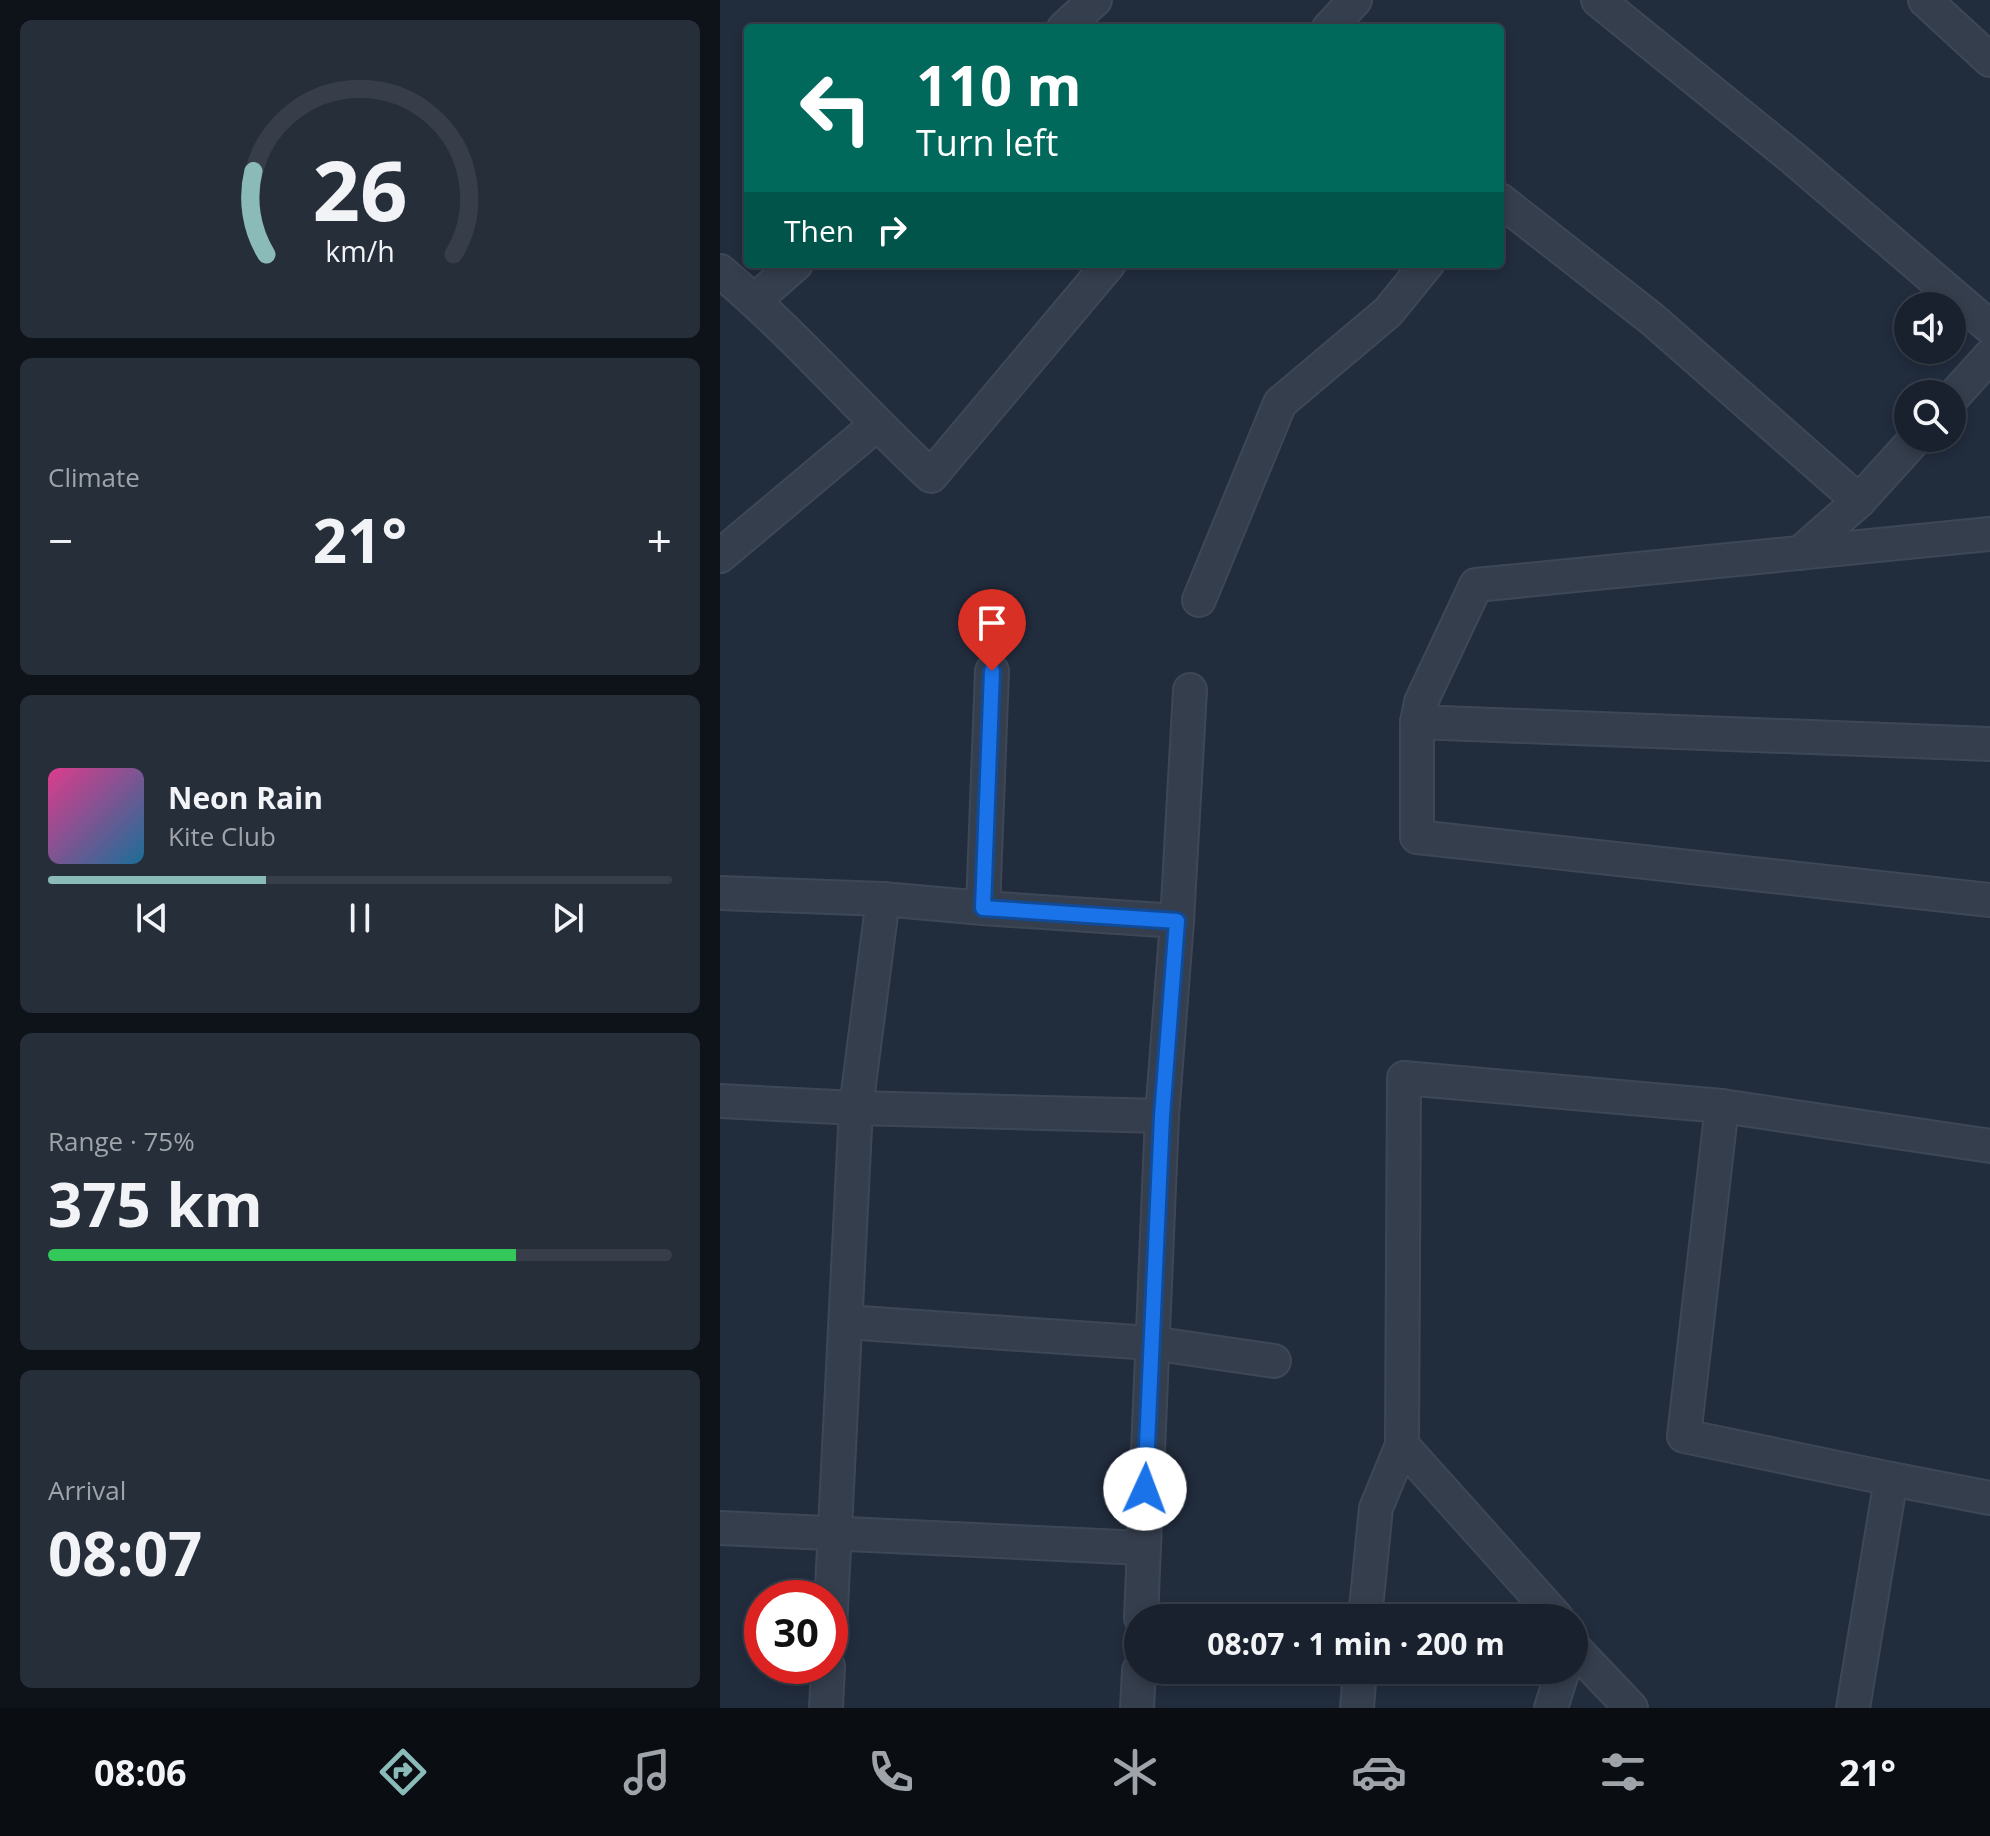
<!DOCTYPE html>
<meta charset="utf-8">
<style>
body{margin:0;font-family:"Open Sans",sans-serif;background:#262e3a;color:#f1f3f6;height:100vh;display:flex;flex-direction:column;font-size:30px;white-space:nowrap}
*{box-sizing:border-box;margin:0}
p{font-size:26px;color:#9fa3aa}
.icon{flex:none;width:44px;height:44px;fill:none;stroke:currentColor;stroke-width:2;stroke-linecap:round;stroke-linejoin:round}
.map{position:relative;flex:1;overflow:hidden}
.side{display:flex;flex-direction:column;gap:20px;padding:20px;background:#0e1219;width:720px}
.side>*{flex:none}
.guide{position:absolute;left:24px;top:24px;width:760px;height:244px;border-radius:8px;box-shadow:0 4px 12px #0003,0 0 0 2px #373e4a;background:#00695c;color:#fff;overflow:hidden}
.controls{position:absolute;left:1174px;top:292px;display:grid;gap:16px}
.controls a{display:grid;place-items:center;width:72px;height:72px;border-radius:50%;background:#19212e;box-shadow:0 4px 12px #0003,0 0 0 2px #373e4a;font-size:40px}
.speed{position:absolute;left:24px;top:1580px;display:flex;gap:16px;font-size:40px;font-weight:700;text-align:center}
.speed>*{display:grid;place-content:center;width:104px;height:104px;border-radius:50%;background:#19212e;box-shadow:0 4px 12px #0003,0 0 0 2px #373e4a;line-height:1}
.speed .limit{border:12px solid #d22;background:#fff;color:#111}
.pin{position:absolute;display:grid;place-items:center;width:68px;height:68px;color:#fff;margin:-82px -34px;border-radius:50% 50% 50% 0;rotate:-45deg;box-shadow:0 0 8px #0007}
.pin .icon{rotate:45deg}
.me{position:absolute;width:88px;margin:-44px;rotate:2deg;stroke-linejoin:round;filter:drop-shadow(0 0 6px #0008)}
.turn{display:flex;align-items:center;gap:28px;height:168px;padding:0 40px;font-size:36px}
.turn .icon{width:104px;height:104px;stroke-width:2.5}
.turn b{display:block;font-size:56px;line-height:68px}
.then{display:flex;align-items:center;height:76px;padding:0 40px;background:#0003;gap:16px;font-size:30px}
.big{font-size:60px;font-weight:700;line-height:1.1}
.side .tile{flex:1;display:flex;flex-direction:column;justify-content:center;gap:12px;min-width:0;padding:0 28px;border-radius:12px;background:#262e3a}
.side .dial{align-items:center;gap:0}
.dial svg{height:208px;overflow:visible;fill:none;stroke:#373e4a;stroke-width:7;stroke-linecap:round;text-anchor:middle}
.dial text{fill:#f1f3f6;stroke:none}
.song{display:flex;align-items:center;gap:24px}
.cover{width:96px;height:96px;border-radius:12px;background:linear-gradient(135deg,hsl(330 70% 55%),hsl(200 70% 35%))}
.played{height:8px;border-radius:4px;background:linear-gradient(90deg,#8bbbb9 35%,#373e4a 35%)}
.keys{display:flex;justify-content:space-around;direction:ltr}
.heat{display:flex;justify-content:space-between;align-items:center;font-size:44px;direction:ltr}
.charge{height:12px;border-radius:6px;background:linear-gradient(90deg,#34c759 75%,#373e4a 0)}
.trip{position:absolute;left:404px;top:1604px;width:464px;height:80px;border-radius:40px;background:#19212e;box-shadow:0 4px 12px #0003,0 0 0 2px #373e4a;font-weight:700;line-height:80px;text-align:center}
.menu{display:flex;height:128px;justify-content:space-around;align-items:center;background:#0a0d12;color:#9fa3aa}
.menu .icon{width:56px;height:56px}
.menu .on{color:#8bbbb9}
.menu b{font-size:36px;color:#f1f3f6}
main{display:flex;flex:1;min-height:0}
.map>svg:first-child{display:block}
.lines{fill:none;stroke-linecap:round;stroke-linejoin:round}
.street-casing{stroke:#3e4756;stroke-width:36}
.street{stroke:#353e4d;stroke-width:32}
.route-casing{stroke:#114b97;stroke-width:20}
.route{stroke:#1a73e8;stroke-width:14}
</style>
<main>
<section class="side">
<div class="tile dial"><svg viewBox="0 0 100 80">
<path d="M14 69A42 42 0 1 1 86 69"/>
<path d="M14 69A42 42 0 0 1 9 37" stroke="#8bbbb9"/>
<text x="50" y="56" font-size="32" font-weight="700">26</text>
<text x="50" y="72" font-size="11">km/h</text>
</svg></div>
<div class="tile"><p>Climate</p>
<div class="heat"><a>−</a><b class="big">21°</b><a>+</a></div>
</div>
<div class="tile">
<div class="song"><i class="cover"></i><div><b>Neon Rain</b><p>Kite Club</p></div></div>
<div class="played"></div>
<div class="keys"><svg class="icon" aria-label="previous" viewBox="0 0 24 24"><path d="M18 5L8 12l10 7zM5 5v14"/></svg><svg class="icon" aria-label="pause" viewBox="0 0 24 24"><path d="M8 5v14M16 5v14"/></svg><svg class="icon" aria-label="next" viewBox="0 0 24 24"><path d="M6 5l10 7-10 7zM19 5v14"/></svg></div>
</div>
<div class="tile"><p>Range · 75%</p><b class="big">375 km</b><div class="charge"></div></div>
<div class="tile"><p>Arrival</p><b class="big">08:07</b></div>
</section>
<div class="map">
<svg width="1270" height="1708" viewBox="0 0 1270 1708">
<rect width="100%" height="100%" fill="#212c3d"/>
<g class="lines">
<g class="street-casing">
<g id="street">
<path d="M878,0L1073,158L1270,327"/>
<path d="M1205,0L1270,60"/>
<path d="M344,28L375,0"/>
<path d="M609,28L635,0"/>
<path d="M780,200L932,319L1139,501"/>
<path d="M0,271C75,334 139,409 211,476L389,264"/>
<path d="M35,300L76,264"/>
<path d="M1232,398L1270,356"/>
<path d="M1270,534L756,585L701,702L697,722L1270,744"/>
<path d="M1080,553L1139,501L1196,438"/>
<path d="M0,556L156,425"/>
<path d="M479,600L560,403L668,312L707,264"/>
<path d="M697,722V837L1270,900"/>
<path d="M0,893L163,899"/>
<path d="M263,908L457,921"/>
<path d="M0,1101L136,1108L442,1116L457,921L470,690"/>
<path d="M1002,1106L964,1436L1171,1479L1133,1708"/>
<path d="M126,1322L431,1343L554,1361"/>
<path d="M1171,1479L1270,1498"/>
<path d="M0,1528L423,1548"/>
<path d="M421,1618L442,1116"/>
<path d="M645,1618L656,1508L682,1445"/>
<path d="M837,1618L682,1445L684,1078L1002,1106L1270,1146"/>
<path d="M110,1628L136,1108L163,899L263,908L272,671"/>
<path d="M854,1648L911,1708"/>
<path d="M106,1708L108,1666"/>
<path d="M417,1708L419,1670"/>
<path d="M637,1708L640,1670"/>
<path d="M831,1708L843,1670"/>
</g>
</g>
<use href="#street" class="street"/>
</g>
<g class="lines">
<g class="route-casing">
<path id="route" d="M272,671L263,908L457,921L442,1116L425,1489"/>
</g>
<use href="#route" class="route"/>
</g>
</svg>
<div class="controls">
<a><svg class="icon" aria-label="sound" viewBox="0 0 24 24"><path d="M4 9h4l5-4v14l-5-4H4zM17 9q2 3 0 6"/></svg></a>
<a><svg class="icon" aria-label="search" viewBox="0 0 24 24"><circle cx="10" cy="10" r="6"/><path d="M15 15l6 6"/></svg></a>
</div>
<div class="speed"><div class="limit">30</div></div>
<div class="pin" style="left:272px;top:671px;background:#d93025"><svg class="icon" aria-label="arrive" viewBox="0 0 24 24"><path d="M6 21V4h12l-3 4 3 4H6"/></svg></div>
<svg class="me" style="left:425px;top:1489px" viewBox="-20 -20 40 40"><circle r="19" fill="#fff"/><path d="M0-13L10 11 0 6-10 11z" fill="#1a73e8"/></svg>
<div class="trip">08:07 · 1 min · 200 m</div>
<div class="guide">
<div class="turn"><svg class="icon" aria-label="left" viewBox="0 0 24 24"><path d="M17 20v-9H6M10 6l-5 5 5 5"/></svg><div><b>110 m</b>Turn left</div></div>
<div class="then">Then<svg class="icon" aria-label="right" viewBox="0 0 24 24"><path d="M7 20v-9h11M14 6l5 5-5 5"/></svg></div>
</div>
</div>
</main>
<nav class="menu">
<b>08:06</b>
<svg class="icon on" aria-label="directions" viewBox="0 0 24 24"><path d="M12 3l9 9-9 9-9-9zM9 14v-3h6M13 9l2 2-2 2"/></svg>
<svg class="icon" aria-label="music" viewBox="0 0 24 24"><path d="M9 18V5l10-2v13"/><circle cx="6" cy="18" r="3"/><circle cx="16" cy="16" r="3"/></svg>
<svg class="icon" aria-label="phone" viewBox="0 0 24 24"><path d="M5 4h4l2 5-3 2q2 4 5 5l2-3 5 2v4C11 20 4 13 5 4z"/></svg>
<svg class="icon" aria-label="climate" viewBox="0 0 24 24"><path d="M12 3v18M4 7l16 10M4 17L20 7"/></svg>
<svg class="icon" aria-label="car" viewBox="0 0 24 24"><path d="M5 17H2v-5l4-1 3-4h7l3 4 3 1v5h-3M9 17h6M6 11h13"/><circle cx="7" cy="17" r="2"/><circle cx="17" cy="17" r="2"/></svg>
<svg class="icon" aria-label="filters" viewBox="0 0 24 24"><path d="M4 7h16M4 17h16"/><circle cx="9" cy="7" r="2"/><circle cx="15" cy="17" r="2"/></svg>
<b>21°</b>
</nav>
